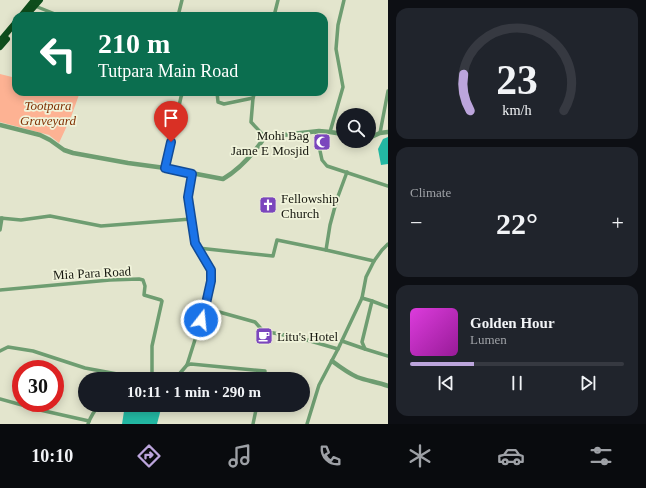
<!DOCTYPE html>
<meta charset="utf-8">
<style>
body{margin:0;font-family:Georgia,serif;background:#20242c;color:#f1f3f6;height:100vh;display:flex;flex-direction:column;font-size:15px;white-space:nowrap}
*{box-sizing:border-box;margin:0}
p{font-size:13px;color:#9ea1a6}
.icon{flex:none;width:22px;height:22px;fill:none;stroke:currentColor;stroke-width:2;stroke-linecap:round;stroke-linejoin:round}
.map{position:relative;flex:1;overflow:hidden}
.side{display:flex;flex-direction:column;gap:8px;padding:8px;background:#0d0f14;width:258px}
.side>*{flex:none}
.banner{position:absolute;left:12px;top:12px;width:316px;height:84px;border-radius:12px;box-shadow:0 2px 10px #0003;background:#0b6e4f;color:#fff;overflow:hidden}
.tools{position:absolute;left:336px;top:108px;display:grid;gap:8px}
.tools a{display:grid;place-items:center;width:40px;height:40px;border-radius:50%;background:#171b24;box-shadow:0 2px 10px #0003;font-size:20px}
.speed{position:absolute;left:12px;top:360px;display:flex;gap:8px;font-size:20px;font-weight:700;text-align:center}
.speed>*{display:grid;place-content:center;width:52px;height:52px;border-radius:50%;background:#171b24;box-shadow:0 2px 10px #0003;line-height:1}
.speed .limit{border:6px solid #d22;background:#fff;color:#111}
.pin{position:absolute;display:grid;place-items:center;width:34px;height:34px;color:#fff;margin:-41px -17px;border-radius:50% 50% 50% 0;rotate:-45deg;box-shadow:0 0 4px #0007}
.pin .icon{rotate:45deg}
.me{position:absolute;width:44px;margin:-22px;rotate:16deg;stroke-linejoin:round;filter:drop-shadow(0 0 3px #0008)}
.turn{display:flex;align-items:center;gap:14px;height:84px;padding:0 20px;font-size:18px}
.turn .icon{width:52px;height:52px;stroke-width:2.5}
.turn b{display:block;font-size:28px;line-height:34px}
.big{font-size:30px;font-weight:700;line-height:1.1}
.side .tile{flex:1;display:flex;flex-direction:column;justify-content:center;gap:6px;min-width:0;padding:0 14px;border-radius:12px;background:#20242c}
.side .dial{align-items:center;gap:0}
.dial svg{height:104px;overflow:visible;fill:none;stroke:#363941;stroke-width:7;stroke-linecap:round;text-anchor:middle}
.dial text{fill:#f1f3f6;stroke:none}
.song{display:flex;align-items:center;gap:12px}
.cover{width:48px;height:48px;border-radius:6px;background:linear-gradient(135deg,hsl(300 70% 55%),hsl(300 70% 35%))}
.played{height:4px;border-radius:2px;background:linear-gradient(90deg,#bca5dc 30%,#363941 30%)}
.keys{display:flex;justify-content:space-around;direction:ltr}
.heat{display:flex;justify-content:space-between;align-items:center;font-size:22px;direction:ltr}
.trip{position:absolute;left:78px;top:372px;width:232px;height:40px;border-radius:20px;background:#171b24;box-shadow:0 2px 10px #0003;font-weight:700;line-height:40px;text-align:center}
.tabs{display:flex;height:64px;justify-content:space-around;align-items:center;background:#090b0e;color:#9ea1a6}
.tabs .icon{width:28px;height:28px}
.tabs .on{color:#bca5dc}
.tabs b{font-size:18px;color:#f1f3f6}
main{display:flex;flex:1;min-height:0}
.map>svg:first-child{display:block}
.green{fill:#fdb293}
.water{fill:#23b8a3}
.lines{fill:none;stroke-linecap:round;stroke-linejoin:round}
.minor{stroke:#6e9d71;stroke-width:3.5}
.tertiary{stroke:#6e9d71;stroke-width:4.5}
.trunk{stroke:#0e4d1c;stroke-width:6}
.route-casing{stroke:#114b97;stroke-width:10}
.route{stroke:#1a73e8;stroke-width:7}
.labels{text-anchor:middle;dominant-baseline:central;stroke-width:3.5;stroke-linejoin:round;paint-order:stroke}
.park-label{font-size:13px;font-style:italic;fill:#823205;stroke:#f0f3da}
.poi-label{font-size:13px;fill:#15160e;stroke:#f0f3da;text-anchor:start}
.street-label{font-size:13px;fill:#15160e;stroke:#f0f3da}
</style>
<main>
<div class="map">
<svg width="388" height="424" viewBox="0 0 388 424">
<rect width="100%" height="100%" fill="#e3e5cd"/>
<path class="green" d="M0,74L16,78V92H80L71,117L59,143L49,135L0,122Z"/>
<g class="water">
<path d="M388,137V164L381,165L378,149L383,139Z"/>
<path d="M125,405H162L157,424H122Z"/>
</g>
<g class="lines">
<g class="minor">
<path d="M35,6L60,16"/>
<path d="M178,16L182,0"/>
<path d="M274,16L278,0"/>
<path d="M217,92L218,102L224,104L253,98"/>
<path d="M255,92L253,98L251,122L265,137"/>
<path d="M316,132L322,160L327,166L388,186"/>
<path d="M330,132L343,87L336,49L338,25L344,0"/>
<path d="M380,133L388,91"/>
<path d="M165,168L181,97L183,92"/>
<path d="M0,218L21,220L50,216L101,226L191,219"/>
<path d="M0,230L2,218"/>
<path d="M198,248L273,256L277,240L326,250L374,261"/>
<path d="M326,250L330,225L337,199L347,172"/>
<path d="M0,290L110,280L139,279L143,280L145,286L144,295L161,300L162,301L152,346V379"/>
<path d="M362,298L372,301L362,342L365,349L388,356"/>
<path d="M372,301L388,307"/>
<path d="M205,308L255,322L263,331L300,338L338,349"/>
<path d="M342,341L365,349"/>
<path d="M0,351L8,347L33,351L85,368L144,379"/>
<path d="M187,365L205,308L211,281V270L195,243L188,197L192,174"/>
<path d="M175,379L187,365L191,364L265,371L263,379"/>
<path d="M0,399L40,410L89,421"/>
<path d="M88,424C90,418 95,409 100,405"/>
<path d="M253,424L257,405"/>
<path d="M307,424L319,385L338,349L362,298L366,277L374,261L382,250L388,244"/>
</g>
<g class="tertiary">
<path d="M0,125L40,135L50,140L64,150L73,153L128,163L165,168L223,179C240,169 254,153 265,137L319,131L330,132L343,134"/>
<path d="M369,138L380,133L388,132"/>
<path d="M332,361C340,367 348,373 357,377C367,381 378,382 388,386"/>
</g>
<g class="trunk">
<path d="M21,16L34,0"/>
<path d="M26,16L40,0"/>
<path d="M0,41L16,22"/>
<path d="M0,47L7,39"/>
</g>
</g>
<g class="lines">
<g class="route-casing">
<path id="route" d="M171,142L165,168L192,174L188,197L195,243L211,270V281L205,308L201,320"/>
</g>
<use href="#route" class="route"/>
</g>
<defs>
<g id="mosque-square" transform="scale(0.9)"><rect x="-9" y="-9" width="18" height="18" rx="4" fill="#7b46bd" stroke="#f0f3da"/><path d="M3.5-4.9A6 6 0 1 0 3.5 4.9A5 5 0 1 1 3.5-4.9Z" fill="#fff"/></g>
<g id="church-square" transform="scale(0.9)"><rect x="-9" y="-9" width="18" height="18" rx="4" fill="#7b46bd" stroke="#f0f3da"/><path d="M-1.2-6h2.4v3.5h3.3v2.4h-3.3V6h-2.4V-.1h-3.3v-2.4h3.3Z" fill="#fff"/></g>
<g id="cafe-square" transform="scale(0.9)"><rect x="-9" y="-9" width="18" height="18" rx="4" fill="#7b46bd" stroke="#f0f3da"/><path d="M-5.5-4.5H6V0H3Q3 3.5 0 3.5H-2.5Q-5.5 3.5-5.5 0ZM3-3.2v2h1.7v-2ZM-6 4.5H4V6H-6Z" fill="#fff"/></g>
</defs>
<g fill-rule="evenodd">
<use href="#mosque-square" x="322" y="142"/>
<use href="#church-square" x="268" y="205"/>
<use href="#cafe-square" x="264" y="336"/>
</g>
<g class="labels">
<g class="park-label">
<text x="48" y="105">Tootpara<tspan x="48" dy="15">Graveyard</tspan></text>
</g>
<g class="poi-label">
<text x="309" y="135" text-anchor="end">Mohi Bag<tspan x="309" dy="15">Jame E Mosjid</tspan></text>
<text x="281" y="198">Fellowship<tspan x="281" dy="15">Church</tspan></text>
<text x="277" y="336">Litu's Hotel</text>
</g>
<g class="street-label">
<text transform="translate(92 273) rotate(-3)">Mia Para Road</text>
</g>
</g>
</svg>
<div class="tools">
<a><svg class="icon" aria-label="search" viewBox="0 0 24 24"><circle cx="10" cy="10" r="6"/><path d="M15 15l6 6"/></svg></a>
</div>
<div class="speed"><div class="limit">30</div></div>
<div class="pin" style="left:171px;top:142px;background:#d93025"><svg class="icon" aria-label="arrive" viewBox="0 0 24 24"><path d="M6 21V4h12l-3 4 3 4H6"/></svg></div>
<svg class="me" style="left:201px;top:320px" viewBox="-20 -20 40 40"><circle r="17" fill="#1a73e8" stroke="#fff" stroke-width="3"/><path d="M0-11L8 9 0 5-8 9z" fill="#fff"/></svg>
<div class="trip">10:11 · 1 min · 290 m</div>
<div class="banner">
<div class="turn"><svg class="icon" aria-label="left" viewBox="0 0 24 24"><path d="M17 20v-9H6M10 6l-5 5 5 5"/></svg><div><b>210 m</b>Tutpara Main Road</div></div>
</div>
</div>
<section class="side">
<div class="tile dial"><svg viewBox="0 0 100 80">
<path d="M14 69A42 42 0 1 1 86 69"/>
<path d="M14 69A42 42 0 0 1 9 41" stroke="#bca5dc"/>
<text x="50" y="56" font-size="32" font-weight="700">23</text>
<text x="50" y="72" font-size="11">km/h</text>
</svg></div>
<div class="tile"><p>Climate</p>
<div class="heat"><a>−</a><b class="big">22°</b><a>+</a></div>
</div>
<div class="tile">
<div class="song"><i class="cover"></i><div><b>Golden Hour</b><p>Lumen</p></div></div>
<div class="played"></div>
<div class="keys"><svg class="icon" aria-label="previous" viewBox="0 0 24 24"><path d="M18 5L8 12l10 7zM5 5v14"/></svg><svg class="icon" aria-label="pause" viewBox="0 0 24 24"><path d="M8 5v14M16 5v14"/></svg><svg class="icon" aria-label="next" viewBox="0 0 24 24"><path d="M6 5l10 7-10 7zM19 5v14"/></svg></div>
</div>
</section>
</main>
<nav class="tabs">
<b>10:10</b>
<svg class="icon on" aria-label="directions" viewBox="0 0 24 24"><path d="M12 3l9 9-9 9-9-9zM9 14v-3h6M13 9l2 2-2 2"/></svg>
<svg class="icon" aria-label="music" viewBox="0 0 24 24"><path d="M9 18V5l10-2v13"/><circle cx="6" cy="18" r="3"/><circle cx="16" cy="16" r="3"/></svg>
<svg class="icon" aria-label="phone" viewBox="0 0 24 24"><path d="M5 4h4l2 5-3 2q2 4 5 5l2-3 5 2v4C11 20 4 13 5 4z"/></svg>
<svg class="icon" aria-label="climate" viewBox="0 0 24 24"><path d="M12 3v18M4 7l16 10M4 17L20 7"/></svg>
<svg class="icon" aria-label="car" viewBox="0 0 24 24"><path d="M5 17H2v-5l4-1 3-4h7l3 4 3 1v5h-3M9 17h6M6 11h13"/><circle cx="7" cy="17" r="2"/><circle cx="17" cy="17" r="2"/></svg>
<svg class="icon" aria-label="filters" viewBox="0 0 24 24"><path d="M4 7h16M4 17h16"/><circle cx="9" cy="7" r="2"/><circle cx="15" cy="17" r="2"/></svg>
</nav>
